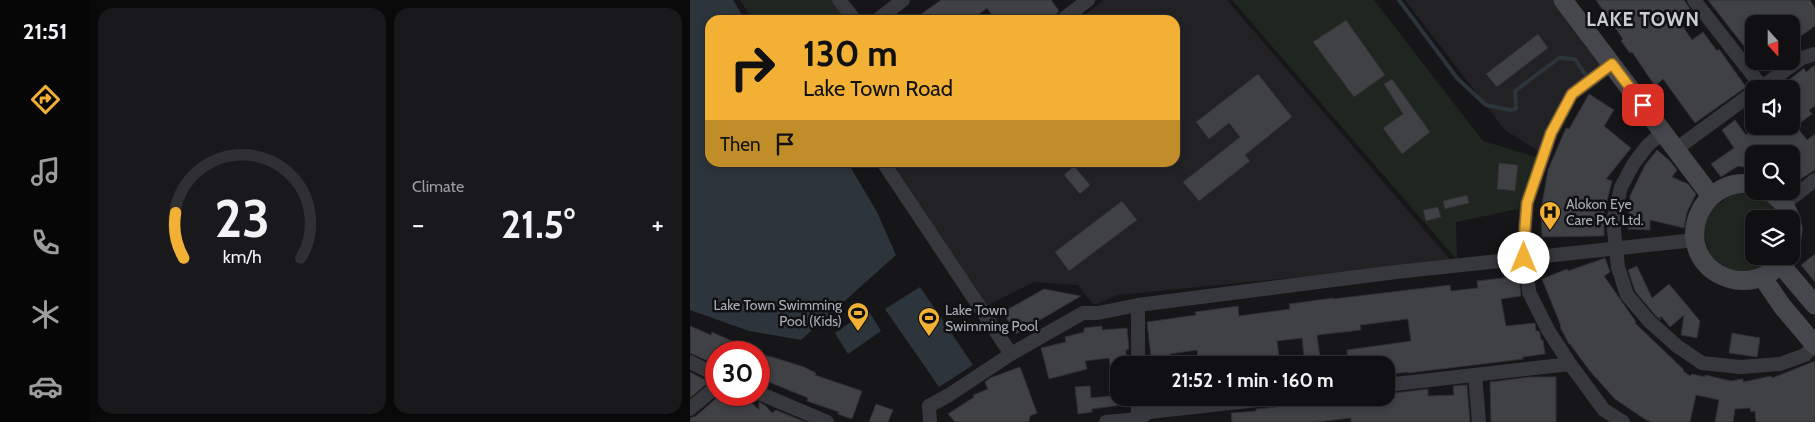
<!DOCTYPE html>
<meta charset="utf-8">
<style>
body{margin:0;font-family:Cabin,sans-serif;background:#19191b;color:#f1f3f6;height:100vh;display:flex;flex-direction:column;font-size:19px;white-space:nowrap}
*{box-sizing:border-box;margin:0}
p{font-size:16px;color:#9c9d9f}
.icon{flex:none;width:28px;height:28px;fill:none;stroke:currentColor;stroke-width:2;stroke-linecap:round;stroke-linejoin:round}
.map{position:relative;flex:1;overflow:hidden}
.side{display:flex;flex-direction:column;gap:8px;padding:8px;background:#09090a;width:600px}
.side>*{flex:none}
.top-card{position:absolute;left:15px;top:15px;width:475px;height:152px;border-radius:15px;box-shadow:0 2px 8px #0003,0 0 0 1px #303032;background:#f2b134;color:#111;overflow:hidden}
.needle{width:32px;rotate:159deg}
.tools{position:absolute;left:1055px;top:15px;display:grid;gap:10px}
.tools a{display:grid;place-items:center;width:55px;height:55px;border-radius:10px;background:#101012;box-shadow:0 2px 8px #0003,0 0 0 1px #303032;font-size:25px}
.speed{position:absolute;left:15px;top:341px;display:flex;gap:10px;font-size:25px;font-weight:700;text-align:center}
.speed>*{display:grid;place-content:center;width:65px;height:65px;border-radius:50%;background:#101012;box-shadow:0 2px 8px #0003,0 0 0 1px #303032;line-height:1}
.speed .limit{border:8px solid #d22;background:#fff;color:#111}
.pin{position:absolute;display:grid;place-items:center;width:42px;height:42px;color:#fff;margin:-21px;border-radius:10px;box-shadow:0 2px 8px #0006}
.me{position:absolute;width:55px;margin:-28px;rotate:0deg;stroke-linejoin:round;filter:drop-shadow(0 0 4px #0008)}
.turn{display:flex;align-items:center;gap:18px;height:105px;padding:0 15px;font-size:22px}
.turn .icon{width:65px;height:65px;stroke-width:2.5}
.turn b{display:block;font-size:35px;line-height:42px}
.then{display:flex;align-items:center;height:48px;padding:0 15px;background:#0003;gap:10px;font-size:19px}
.big{font-size:38px;font-weight:800;line-height:1.1}
.side .tile{flex:1;display:flex;flex-direction:column;justify-content:center;gap:8px;min-width:0;padding:0 18px;border-radius:15px;background:#19191b}
.side .dial{align-items:center;gap:0}
.dial svg{height:130px;overflow:visible;fill:none;stroke:#303032;stroke-width:7;stroke-linecap:round;text-anchor:middle}
.dial text{fill:#f1f3f6;stroke:none}
.heat{display:flex;justify-content:space-between;align-items:center;font-size:28px;direction:ltr}
.side .tiles{flex:1;display:grid;gap:8px;grid-template-columns:repeat(2,1fr)}
.trip{position:absolute;left:420px;top:356px;width:285px;height:50px;border-radius:15px;background:#101012;box-shadow:0 2px 8px #0003,0 0 0 1px #303032;font-weight:800;line-height:50px;text-align:center}
main{display:flex;flex:1;min-height:0}
.tabs{display:flex;flex-direction:column;width:90px;justify-content:space-around;align-items:center;background:#060607;color:#9c9d9f}
.tabs .icon{width:35px;height:35px}
.tabs .selected{color:#f2b134}
.tabs b{font-size:22px;color:#f1f3f6}
.map>svg:first-child{display:block}
.built{fill:#222225}
.green{fill:#1e261f}
.water{fill:#2c353c}
.lines{fill:none;stroke-linecap:round;stroke-linejoin:round}
.stream{stroke:#2c353c;stroke-width:4}
.building{fill:#404145;stroke:#303034}
.street{stroke:#37383d;stroke-width:14}
.secondary{stroke:#45474d;stroke-width:19}
.route-casing{stroke:#9d7322;stroke-width:12}
.route{stroke:#f2b134;stroke-width:9}
.labels{text-anchor:middle;dominant-baseline:central;stroke-width:5;stroke-linejoin:round;paint-order:stroke}
.poi-label{font-size:14px;fill:#a8adb8;stroke:#111113;text-anchor:start}
.district-label{font-size:19px;font-weight:bold;letter-spacing:1px;fill:#c9ccd4;stroke:#111113}
</style>
<main>
<nav class="tabs">
<b>21:51</b>
<svg class="icon selected" aria-label="directions" viewBox="0 0 24 24"><path d="M12 3l9 9-9 9-9-9zM9 14v-3h6M13 9l2 2-2 2"/></svg>
<svg class="icon" aria-label="music" viewBox="0 0 24 24"><path d="M9 18V5l10-2v13"/><circle cx="6" cy="18" r="3"/><circle cx="16" cy="16" r="3"/></svg>
<svg class="icon" aria-label="phone" viewBox="0 0 24 24"><path d="M5 4h4l2 5-3 2q2 4 5 5l2-3 5 2v4C11 20 4 13 5 4z"/></svg>
<svg class="icon" aria-label="climate" viewBox="0 0 24 24"><path d="M12 3v18M4 7l16 10M4 17L20 7"/></svg>
<svg class="icon" aria-label="car" viewBox="0 0 24 24"><path d="M5 17H2v-5l4-1 3-4h7l3 4 3 1v5h-3M9 17h6M6 11h13"/><circle cx="7" cy="17" r="2"/><circle cx="17" cy="17" r="2"/></svg>
</nav>
<section class="side">
<div class="tiles">
<div class="tile dial"><svg viewBox="0 0 100 80">
<path d="M14 69A42 42 0 1 1 86 69"/>
<path d="M14 69A42 42 0 0 1 9 41" stroke="#f2b134"/>
<text x="50" y="56" font-size="32" font-weight="700">23</text>
<text x="50" y="72" font-size="11">km/h</text>
</svg></div>
<div class="tile"><p>Climate</p>
<div class="heat"><a>−</a><b class="big">21.5°</b><a>+</a></div>
</div>
</div>
</section>
<div class="map">
<svg width="1125" height="422" viewBox="0 0 1125 422">
<rect width="100%" height="100%" fill="#161618"/>
<g class="built">
<path d="M414,0H537L762,262L428,295L404,305L388,285L344,282L296,306L202,162H485V20H388Z"/>
<path d="M715,0H864L913,64L848,151L815,130Z"/>
</g>
<g class="green">
<path d="M50,0H142L158,20H63Z"/>
<path d="M542,0H684L793,141L846,157L828,209L766,222L767,260Z"/>
<path d="M1061,193C1075,199 1086,204 1092,219H1064V256H1089L1079,268L1045,274L1020,255L1014,235L1013,216L1042,194Z"/>
</g>
<g class="water">
<path d="M0,0H43L55,20H20V162L158,163L187,212L206,255L111,340L59,331L0,310Z"/>
<path d="M230,287L283,365L249,387L195,309Z"/>
<path d="M178,310L191,331L158,354L145,333Z"/>
</g>
<g class="lines">
<path class="stream" d="M709,0L767,78L796,105L820,110L826,109L825,91L869,58L885,59L895,74"/>
</g>
<g class="building">
<path d="M251,0H361L369,11L360,20H306L297,8L281,20H223Z"/>
<path d="M906,0H994L1000,9L987,18L1002,40L1013,32L1027,51L1029,49L1056,87L1005,123L973,79L965,86L942,52L940,53L931,41L933,39Z"/>
<path d="M1018,0H1120L1125,8V26L1101,43V24H1064V59Z"/>
<path d="M656,20L695,75L664,97L623,42Z"/>
<path d="M848,34L858,48L807,87L796,74Z"/>
<path d="M1125,65V106L1119,110L1122,114L1106,126L1117,140L1125,134V170L1101,185V154H1064V169L1048,166L1031,177L1021,164L1044,148L1032,130L1045,120L1056,135L1067,126H1101V89H1088L1114,68L1116,72Z"/>
<path d="M568,74L602,117L555,155L560,161L509,201L493,182L550,137L539,123L519,139L506,122Z"/>
<path d="M702,79L740,132L712,154L693,128L713,114L694,84Z"/>
<path d="M899,94L924,110L914,126L941,148L916,179L922,181L917,201L914,200V236L852,237L851,210L858,170L876,128L879,129Z"/>
<path d="M967,150L980,161L987,170L982,177L998,184L1006,194L997,212L994,228L960,220V230L938,229L940,196L955,165Z"/>
<path d="M809,163L828,165L825,191L807,189Z"/>
<path d="M384,166L400,185L390,194L374,175Z"/>
<path d="M777,195L779,203L755,209L753,201Z"/>
<path d="M432,201L447,220L379,271L365,252Z"/>
<path d="M748,207L751,217L736,221L733,210Z"/>
<path d="M1125,254V282L1111,265Z"/>
<path d="M915,258L920,272L914,276L946,322L945,323L994,370L993,371L1000,376L1002,374L1015,377V375L1041,381L1053,379V382L1081,376L1082,378L1125,361V422H1066L1065,411L1061,412L1060,408L1045,409L1043,422H1025L1029,400L1006,395L1000,422H962L956,420L925,399L899,370L880,344H879L870,327L871,326L852,279L877,269L878,271Z"/>
<path d="M947,266L962,298L979,284L1010,321L1007,338L991,335L994,315L980,327L971,316L970,317L971,320L965,315L945,291L938,270Z"/>
<path d="M829,276L831,296L811,299L816,326L845,323L846,331H849L850,334L851,340H853L855,354L833,357V359L718,373V372L700,374L699,365H658L657,350L721,341L718,319L670,325L671,330L627,335L631,365H615L612,338L587,341L590,365H509L507,350L480,354L481,365H462L457,322L506,315L505,312L548,306L549,316L600,309L599,304L643,298V299L760,285L761,291L788,288L787,281Z"/>
<path d="M354,289L391,296L326,334L313,312Z"/>
<path d="M0,326L21,335L22,332L66,352H26V364L18,361L0,353Z"/>
<path d="M412,326V330L437,328L439,349L436,350L437,365H429V388L423,389L419,358L395,361L397,369L359,379L351,348L376,342L375,337L394,332V328Z"/>
<path d="M1042,333L1070,338L1067,357L1039,353Z"/>
<path d="M69,352L79,357V356L114,367L126,373L125,375L172,391L162,419L148,414L149,412L117,401L118,398L69,378Z"/>
<path d="M330,367L347,413L340,416L339,422H265L258,414L284,397L283,395L298,389L295,382L300,378Z"/>
<path d="M0,372L19,382L0,398Z"/>
<path d="M840,377H866V422H801L800,382Z"/>
<path d="M777,385L780,422H661V418L627,422H542L541,413L566,411V409L586,407L608,401L653,398H696V394L738,389V396L764,395L763,386Z"/>
<path d="M400,386L401,398L429,395V398H439V404L402,409V412L388,414L385,387Z"/>
<path d="M30,395H53L69,410V402L76,406L82,413L86,410L115,422H0V418L6,416Z"/>
<path d="M186,404L203,410L198,422H179Z"/>
</g>
<g class="lines">
<g class="street">
<path d="M149,0L165,20"/>
<path d="M1004,0L1072,87"/>
<path d="M187,20L213,0"/>
<path d="M372,20L398,0"/>
<path d="M922,64L882,94L861,133L837,203L834,241L839,292L858,330L880,364L914,410L933,422"/>
<path d="M1069,89L1112,58L1125,54"/>
<path d="M973,132L958,145L944,163L931,187L923,221L928,267L937,295L959,321L987,346L1012,363L1051,367L1090,364L1115,355L1125,345"/>
<path d="M986,149L1064,92"/>
<path d="M193,162L321,354"/>
<path d="M1094,204L1125,180"/>
<path d="M0,362L26,375"/>
<path d="M448,365V305"/>
<path d="M785,375L789,422"/>
<path d="M696,385L880,364"/>
<path d="M69,393L137,422"/>
<path d="M448,398V422"/>
<path d="M0,409L26,387"/>
<path d="M240,422L239,406L259,395L321,354L393,313H408L448,305L706,272L1005,240"/>
<path d="M416,422L448,419L459,412L585,398"/>
</g>
<g class="secondary">
<path d="M873,0L1021,196"/>
<path d="M1064,185C1051,181 1037,185 1027,192C1018,198 1012,206 1008,216C988,271 1062,307 1097,256"/>
<path d="M1080,191L1094,204L1101,219"/>
<path d="M1101,220L1103,229L1101,245"/>
<path d="M1091,265L1125,305"/>
<path d="M1073,278L1092,306L1125,345"/>
</g>
</g>
<g class="lines">
<g class="route-casing">
<path id="route" d="M834,258V241L837,203L861,133L882,94L922,64L953,105"/>
</g>
<use href="#route" class="route"/>
</g>
<defs>
<g id="hospital-pin" transform="scale(1.125)"><path d="M0 17L-7.5 6A9.5 9.5 0 1 1 7.5 6Z" fill="#f2b134" stroke="#111113"/><path d="M-5-5h3v3.5h4V-5h3V5h-3V1.5h-4V5h-3Z" fill="#111"/></g>
<g id="stadium-pin" transform="scale(1.125)"><path d="M0 17L-7.5 6A9.5 9.5 0 1 1 7.5 6Z" fill="#f2b134" stroke="#111113"/><path d="M0-5a6.5 5 0 1 0 0 10a6.5 5 0 1 0 0-10ZM-3.5-1.8h7v3.6h-7Z" fill="#111"/></g>
</defs>
<g fill-rule="evenodd">
<use href="#hospital-pin" x="860" y="212"/>
<use href="#stadium-pin" x="168" y="313"/>
<use href="#stadium-pin" x="239" y="318"/>
</g>
<g class="labels">
<g class="poi-label">
<text x="876" y="204">Alokon Eye<tspan x="876" dy="16">Care Pvt. Ltd.</tspan></text>
<text x="152" y="305" text-anchor="end">Lake Town Swimming<tspan x="152" dy="16">Pool (Kids)</tspan></text>
<text x="255" y="310">Lake Town<tspan x="255" dy="16">Swimming Pool</tspan></text>
</g>
<g class="district-label">
<text x="953" y="19">LAKE TOWN</text>
</g>
</g>
</svg>
<div class="tools">
<a><svg class="needle" viewBox="-14 -14 28 28"><path d="M0-13l5 13h-10z" fill="#e53935"/><path d="M0 13l5-13h-10z" fill="#9c9d9f"/></svg></a>
<a><svg class="icon" aria-label="sound" viewBox="0 0 24 24"><path d="M4 9h4l5-4v14l-5-4H4zM17 9q2 3 0 6"/></svg></a>
<a><svg class="icon" aria-label="search" viewBox="0 0 24 24"><circle cx="10" cy="10" r="6"/><path d="M15 15l6 6"/></svg></a>
<a><svg class="icon" aria-label="layers" viewBox="0 0 24 24"><path d="M12 4l9 5-9 5-9-5zM3 14l9 5 9-5"/></svg></a>
</div>
<div class="speed"><div class="limit">30</div></div>
<div class="pin" style="left:953px;top:105px;background:#d93025"><svg class="icon" aria-label="arrive" viewBox="0 0 24 24"><path d="M6 21V4h12l-3 4 3 4H6"/></svg></div>
<svg class="me" style="left:834px;top:258px" viewBox="-20 -20 40 40"><circle r="19" fill="#fff"/><path d="M0-13L10 11 0 6-10 11z" fill="#f2b134"/></svg>
<div class="trip">21:52 · 1 min · 160 m</div>
<div class="top-card">
<div class="turn"><svg class="icon" aria-label="right" viewBox="0 0 24 24"><path d="M7 20v-9h11M14 6l5 5-5 5"/></svg><div><b>130 m</b>Lake Town Road</div></div>
<div class="then">Then<svg class="icon" aria-label="arrive" viewBox="0 0 24 24"><path d="M6 21V4h12l-3 4 3 4H6"/></svg></div>
</div>
</div>
</main>
